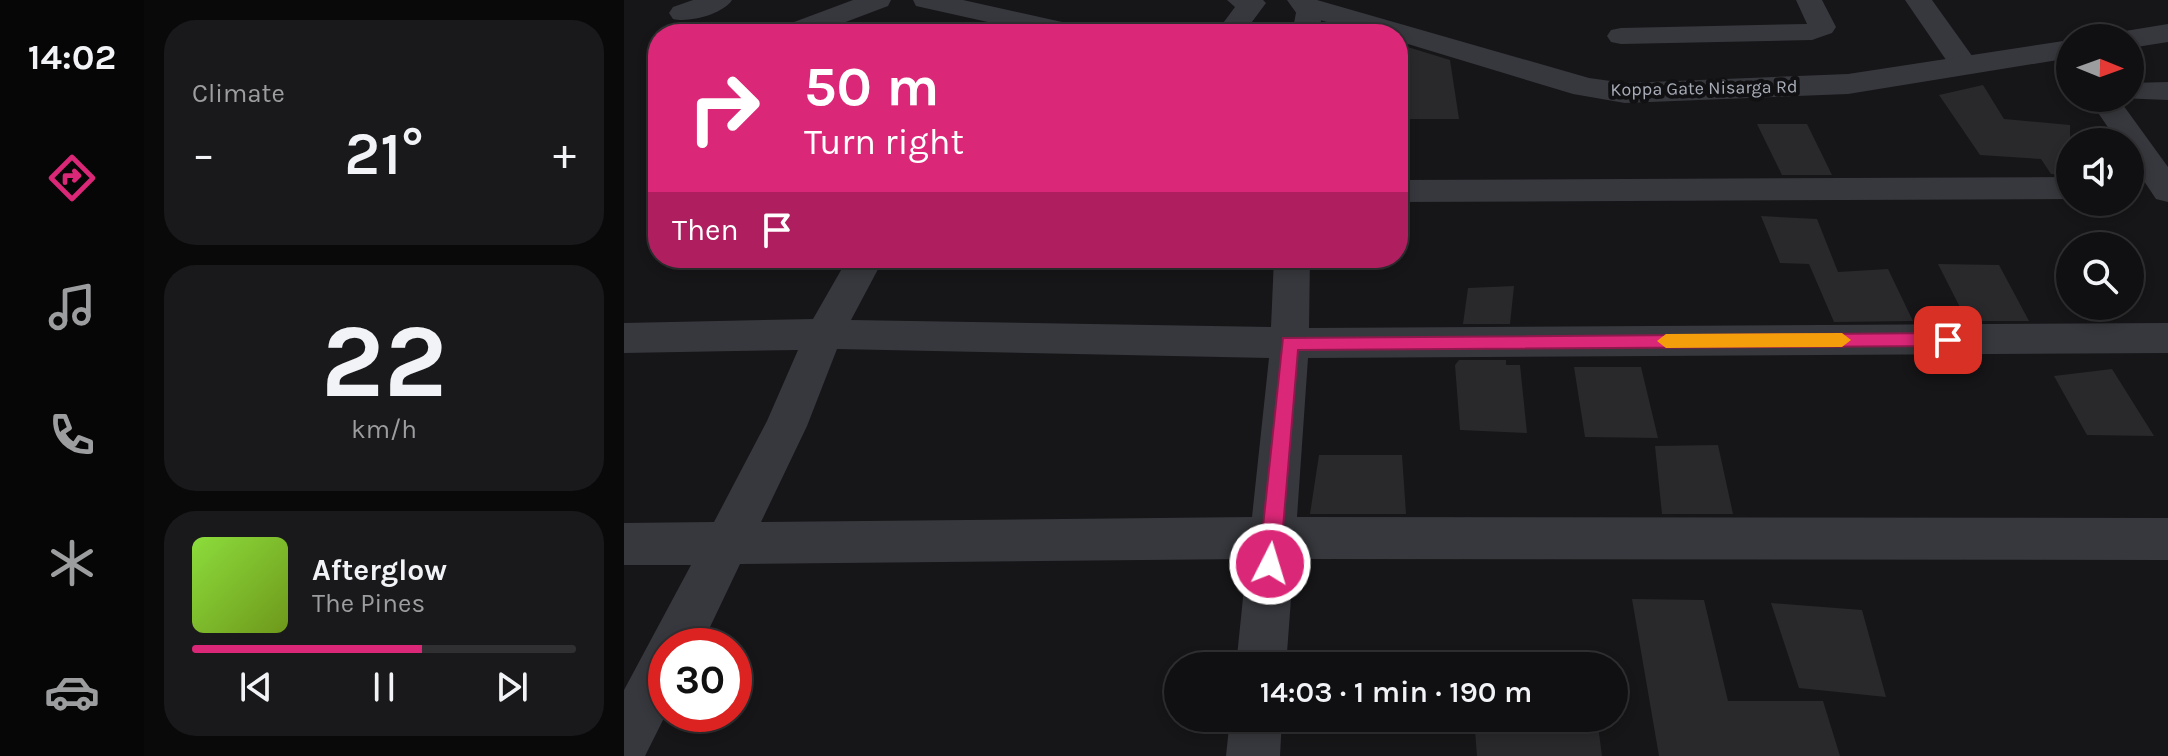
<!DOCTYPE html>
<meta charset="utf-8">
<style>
body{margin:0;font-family:Karla,sans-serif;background:#19191b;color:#f1f3f6;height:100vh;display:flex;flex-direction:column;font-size:30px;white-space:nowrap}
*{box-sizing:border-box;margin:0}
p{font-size:26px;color:#9c9d9f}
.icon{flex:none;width:44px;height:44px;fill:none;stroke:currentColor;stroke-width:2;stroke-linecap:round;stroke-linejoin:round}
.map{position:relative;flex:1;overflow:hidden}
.side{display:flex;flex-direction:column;gap:20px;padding:20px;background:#09090a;width:480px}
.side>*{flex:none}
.guide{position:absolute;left:24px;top:24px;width:760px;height:244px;border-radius:32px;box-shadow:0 4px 12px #0003,0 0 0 2px #303032;background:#db2777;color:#fff;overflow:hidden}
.needle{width:52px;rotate:91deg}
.buttons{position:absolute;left:1432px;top:24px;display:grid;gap:16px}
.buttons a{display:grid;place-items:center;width:88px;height:88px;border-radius:50%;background:#101012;box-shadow:0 4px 12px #0003,0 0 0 2px #303032;font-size:40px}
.speed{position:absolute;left:24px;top:628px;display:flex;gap:16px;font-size:40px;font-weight:700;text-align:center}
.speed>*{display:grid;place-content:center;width:104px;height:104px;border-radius:50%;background:#101012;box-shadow:0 4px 12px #0003,0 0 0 2px #303032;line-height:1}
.speed .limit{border:12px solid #d22;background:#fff;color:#111}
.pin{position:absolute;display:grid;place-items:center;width:68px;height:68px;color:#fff;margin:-34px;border-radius:16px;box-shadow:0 4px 12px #0006}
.me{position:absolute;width:88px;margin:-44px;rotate:5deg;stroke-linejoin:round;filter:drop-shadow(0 0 6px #0008)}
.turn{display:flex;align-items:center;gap:28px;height:168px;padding:0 24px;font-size:36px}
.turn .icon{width:104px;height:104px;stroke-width:2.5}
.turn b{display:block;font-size:56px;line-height:68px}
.then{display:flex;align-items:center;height:76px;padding:0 24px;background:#0003;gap:16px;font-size:30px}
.big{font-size:60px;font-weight:600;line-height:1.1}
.side .tile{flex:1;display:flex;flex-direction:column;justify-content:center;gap:12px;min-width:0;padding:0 28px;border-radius:32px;background:#19191b}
.side .dial{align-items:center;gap:0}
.dial b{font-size:104px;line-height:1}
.song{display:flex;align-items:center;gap:24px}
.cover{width:96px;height:96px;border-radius:12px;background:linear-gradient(135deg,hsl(90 70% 55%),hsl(80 70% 35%))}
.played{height:8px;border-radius:4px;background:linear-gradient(90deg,#db2777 60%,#303032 60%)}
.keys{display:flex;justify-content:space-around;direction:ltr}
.heat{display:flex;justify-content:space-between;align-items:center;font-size:44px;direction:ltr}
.trip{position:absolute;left:540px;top:652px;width:464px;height:80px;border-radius:40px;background:#101012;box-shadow:0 4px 12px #0003,0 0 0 2px #303032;font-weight:600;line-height:80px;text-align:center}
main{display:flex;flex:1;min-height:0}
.menu{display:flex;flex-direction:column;width:144px;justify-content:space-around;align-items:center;background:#060607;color:#9c9d9f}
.menu .icon{width:56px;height:56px}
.menu .current{color:#db2777}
.menu b{font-size:36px;color:#f1f3f6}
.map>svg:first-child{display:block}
.building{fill:#29292c}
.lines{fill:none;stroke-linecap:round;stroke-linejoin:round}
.minor{fill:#37383d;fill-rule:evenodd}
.tertiary{fill:#37383d;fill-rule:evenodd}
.route{fill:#db2777;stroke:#8e194d;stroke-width:2}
.slow{fill:#f59e0b}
.labels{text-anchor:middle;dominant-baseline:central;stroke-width:8;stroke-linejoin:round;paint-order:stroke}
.far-street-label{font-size:18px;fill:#a8adb8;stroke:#111113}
</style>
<main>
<nav class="menu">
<b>14:02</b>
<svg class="icon current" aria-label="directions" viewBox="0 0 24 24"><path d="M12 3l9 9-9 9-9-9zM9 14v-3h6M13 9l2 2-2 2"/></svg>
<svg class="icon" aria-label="music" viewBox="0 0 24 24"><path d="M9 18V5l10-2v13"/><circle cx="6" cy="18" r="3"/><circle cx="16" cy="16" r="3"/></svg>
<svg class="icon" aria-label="phone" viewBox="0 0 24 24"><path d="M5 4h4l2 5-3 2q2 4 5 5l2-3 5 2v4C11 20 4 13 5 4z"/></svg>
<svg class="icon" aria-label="climate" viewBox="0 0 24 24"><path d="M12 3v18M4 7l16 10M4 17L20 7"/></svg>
<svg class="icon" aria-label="car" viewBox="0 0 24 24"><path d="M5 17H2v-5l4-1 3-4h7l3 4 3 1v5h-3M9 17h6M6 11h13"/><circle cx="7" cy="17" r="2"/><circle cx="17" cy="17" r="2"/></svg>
</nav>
<section class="side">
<div class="tile"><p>Climate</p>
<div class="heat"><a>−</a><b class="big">21°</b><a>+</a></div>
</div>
<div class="tile dial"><b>22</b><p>km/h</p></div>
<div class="tile">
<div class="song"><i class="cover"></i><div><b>Afterglow</b><p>The Pines</p></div></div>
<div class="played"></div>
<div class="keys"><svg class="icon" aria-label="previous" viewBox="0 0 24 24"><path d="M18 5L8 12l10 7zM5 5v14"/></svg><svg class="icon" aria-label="pause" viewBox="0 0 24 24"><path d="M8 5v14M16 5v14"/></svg><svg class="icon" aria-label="next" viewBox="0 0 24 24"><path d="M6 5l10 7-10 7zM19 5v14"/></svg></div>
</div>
</section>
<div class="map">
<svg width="1544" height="756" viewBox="0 0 1544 756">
<rect width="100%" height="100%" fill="#161618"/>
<g class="building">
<path d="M774,44L826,60L835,119H774Z"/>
<path d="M1359,85L1380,119L1446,125V174H1427L1417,159L1356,155L1315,95Z"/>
<path d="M1133,124H1183L1208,175H1158Z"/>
<path d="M1137,216L1193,219L1214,272L1264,269L1289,321L1210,322L1185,264L1156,263Z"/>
<path d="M1314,264L1375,265L1405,321H1343Z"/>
<path d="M890,286L886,324H839L844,288Z"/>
<path d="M835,360H882V365H896L903,433L836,430L831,365Z"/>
<path d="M950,367H1017L1034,438L961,437Z"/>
<path d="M1488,369L1530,436L1463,435L1430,376Z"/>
<path d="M1094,445L1109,514H1038L1031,446Z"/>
<path d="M695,455H778L782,514H686Z"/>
<path d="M1008,599L1080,600L1104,701H1199L1216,756H1035Z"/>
<path d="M1147,603L1238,610L1262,697L1175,688Z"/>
<path d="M850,718H973L978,756H853Z"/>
</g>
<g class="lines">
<g class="minor">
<path d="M69,0H108C99,14 65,23 49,19L45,13L49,7Z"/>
<path d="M229,0H267L264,6L190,34H150L154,28Z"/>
<path d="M289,0H339L465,28L469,34H417L292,6Z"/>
<path d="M603,0H639L642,3L619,34H591L611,7Z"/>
<path d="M685,0L694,2L698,8L696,34H668L674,2Z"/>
<path d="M1172,0H1198L1212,27L1208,33L1188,40L997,44L987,42L983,36L987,30L997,28L1183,24Z"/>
<path d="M1281,0H1308L1356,67L1351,73H1331Z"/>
<path d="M1544,82V100L1495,98H1506V83Z"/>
<path d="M1464,98H1494L1544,167V202L1532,199L1506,160V142H1494Z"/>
<path d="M1446,177V199L774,202V180Z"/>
<path d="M224,258H260L227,320L647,327L650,258H686L685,328L1544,323V353L684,358L673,517L1544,518V560L670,559L662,666H612L623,559L116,564L77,646H42V714L21,756H0V690L67,565H0V523L90,522L143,421L174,350L0,353V323L189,319ZM213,349L645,358L628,517L137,522L183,426Z"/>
<path d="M606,718H658L656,756H602Z"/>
</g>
<g class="tertiary">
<path d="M663,0H693L965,78L1001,83L1224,74L1446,40V58L1224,94L1001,103L949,94L774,41V34H748L673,14Z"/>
<path d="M1544,24V42L1506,48V38H1491L1495,32Z"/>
</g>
</g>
<path class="route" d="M1324,333L1333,340L1324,346L674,350L656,564L653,571L646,574L638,571L635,564L659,338Z"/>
<path class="slow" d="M1218,333L1227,340L1218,347L1042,348L1033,341L1042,334Z"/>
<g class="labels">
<g class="far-street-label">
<text transform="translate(1080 88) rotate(-1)">Koppa Gate Nisarga Rd</text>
</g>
</g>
</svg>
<div class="buttons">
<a><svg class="needle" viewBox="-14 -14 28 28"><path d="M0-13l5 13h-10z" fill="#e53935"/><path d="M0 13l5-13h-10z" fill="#9c9d9f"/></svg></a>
<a><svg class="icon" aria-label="sound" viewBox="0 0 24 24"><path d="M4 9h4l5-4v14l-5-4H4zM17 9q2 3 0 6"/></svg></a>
<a><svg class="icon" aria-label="search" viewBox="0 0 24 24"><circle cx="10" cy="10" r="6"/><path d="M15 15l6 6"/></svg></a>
</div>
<div class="speed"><div class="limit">30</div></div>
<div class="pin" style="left:1324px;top:340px;background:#d93025"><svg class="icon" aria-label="arrive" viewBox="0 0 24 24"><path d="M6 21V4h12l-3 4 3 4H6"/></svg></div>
<svg class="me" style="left:646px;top:564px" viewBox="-20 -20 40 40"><circle r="17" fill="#db2777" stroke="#fff" stroke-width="3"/><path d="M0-11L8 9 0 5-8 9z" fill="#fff"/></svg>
<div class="trip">14:03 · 1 min · 190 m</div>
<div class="guide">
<div class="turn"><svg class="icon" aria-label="right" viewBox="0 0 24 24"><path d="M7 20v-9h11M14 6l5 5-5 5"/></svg><div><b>50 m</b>Turn right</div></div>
<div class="then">Then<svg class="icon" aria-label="arrive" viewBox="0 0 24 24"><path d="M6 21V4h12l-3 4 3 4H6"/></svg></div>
</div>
</div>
</main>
